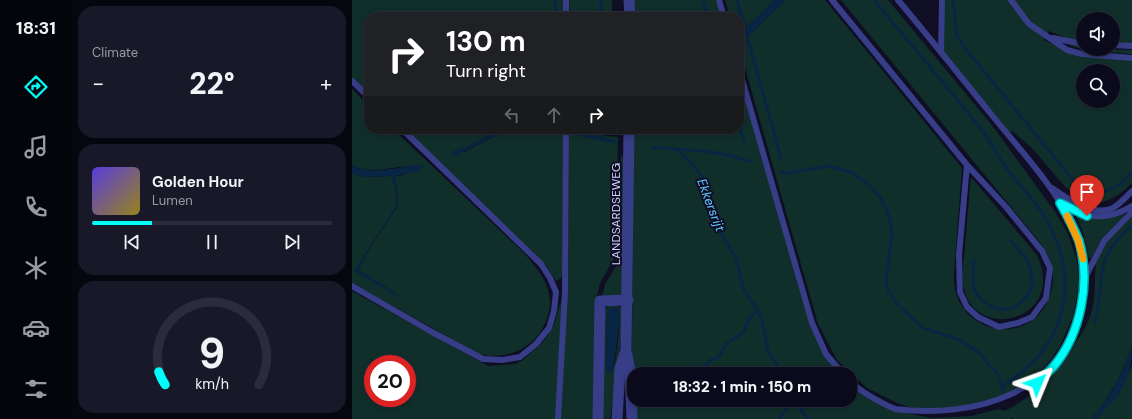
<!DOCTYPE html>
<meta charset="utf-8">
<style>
body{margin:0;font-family:"DM Sans",sans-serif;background:#191829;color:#f1f3f6;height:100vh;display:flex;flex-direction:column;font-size:15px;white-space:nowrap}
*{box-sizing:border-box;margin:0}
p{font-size:13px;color:#9a9aa3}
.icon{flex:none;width:22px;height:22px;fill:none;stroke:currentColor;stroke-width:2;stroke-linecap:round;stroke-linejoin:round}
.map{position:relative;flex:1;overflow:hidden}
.panel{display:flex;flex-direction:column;gap:6px;padding:6px;background:#06060f;width:280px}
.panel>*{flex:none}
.top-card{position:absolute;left:12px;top:12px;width:380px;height:122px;border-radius:16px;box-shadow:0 2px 6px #0003,0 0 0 1px #2b2b3b;background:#202124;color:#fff;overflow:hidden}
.buttons{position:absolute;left:724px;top:12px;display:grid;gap:8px}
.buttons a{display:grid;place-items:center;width:44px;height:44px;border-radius:50%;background:#0b0a1c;box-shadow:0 2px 6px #0003,0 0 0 1px #2b2b3b;font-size:20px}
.speed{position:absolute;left:12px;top:355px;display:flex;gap:8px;font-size:20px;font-weight:700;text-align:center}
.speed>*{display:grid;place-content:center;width:52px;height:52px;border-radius:50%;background:#0b0a1c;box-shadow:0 2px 6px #0003,0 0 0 1px #2b2b3b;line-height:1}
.speed .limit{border:6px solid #d22;background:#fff;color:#111}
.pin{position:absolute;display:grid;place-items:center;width:34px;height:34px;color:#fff;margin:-41px -17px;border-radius:50% 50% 50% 0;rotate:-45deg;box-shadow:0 0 4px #0007}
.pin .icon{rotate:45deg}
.me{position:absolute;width:44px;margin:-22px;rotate:46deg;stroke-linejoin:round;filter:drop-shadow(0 0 3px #0008)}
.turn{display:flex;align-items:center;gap:14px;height:84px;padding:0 16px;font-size:18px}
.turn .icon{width:52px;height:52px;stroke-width:2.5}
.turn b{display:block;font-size:28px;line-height:34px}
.lanes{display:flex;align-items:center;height:38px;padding:0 16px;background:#0003;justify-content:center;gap:20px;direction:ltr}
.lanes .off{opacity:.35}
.big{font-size:30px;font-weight:800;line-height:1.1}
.panel .widget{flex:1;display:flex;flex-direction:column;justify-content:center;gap:6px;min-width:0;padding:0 14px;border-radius:16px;background:#191829}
.panel .dial{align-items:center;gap:0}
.dial svg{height:104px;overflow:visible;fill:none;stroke:#2b2b3b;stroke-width:7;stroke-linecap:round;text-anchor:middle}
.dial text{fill:#f1f3f6;stroke:none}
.song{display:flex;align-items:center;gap:12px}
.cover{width:48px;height:48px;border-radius:6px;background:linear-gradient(135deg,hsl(250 70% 55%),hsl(50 70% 35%))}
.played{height:4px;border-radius:2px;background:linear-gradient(90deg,#00fdf9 25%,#2b2b3b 25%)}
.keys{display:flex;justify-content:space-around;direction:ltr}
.heat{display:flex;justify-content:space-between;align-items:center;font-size:22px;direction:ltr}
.trip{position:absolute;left:275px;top:367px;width:230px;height:40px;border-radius:16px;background:#0b0a1c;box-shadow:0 2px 6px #0003,0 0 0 1px #2b2b3b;font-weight:800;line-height:40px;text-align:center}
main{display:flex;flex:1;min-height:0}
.tabs{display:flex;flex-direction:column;width:72px;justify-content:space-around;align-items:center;background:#04040b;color:#9a9aa3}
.tabs .icon{width:28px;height:28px}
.tabs .on{color:#00fdf9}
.tabs b{font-size:18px;color:#f1f3f6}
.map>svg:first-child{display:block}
.green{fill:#102f2b;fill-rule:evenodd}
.water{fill:#082544}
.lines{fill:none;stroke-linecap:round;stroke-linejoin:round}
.stream{stroke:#082544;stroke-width:3}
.service{stroke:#373d86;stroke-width:6}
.minor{stroke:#373d86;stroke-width:11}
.tertiary{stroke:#373d86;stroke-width:11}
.route-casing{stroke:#00a4a2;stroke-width:10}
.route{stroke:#00fdf9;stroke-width:7}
.slow{stroke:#f59e0b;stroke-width:7}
.labels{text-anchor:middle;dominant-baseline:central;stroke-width:4;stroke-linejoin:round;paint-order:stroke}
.street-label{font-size:12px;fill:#d2d2ff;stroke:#0f0e25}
.water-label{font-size:13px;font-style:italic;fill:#60c7ff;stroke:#0f0e25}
</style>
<main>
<nav class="tabs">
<b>18:31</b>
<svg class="icon on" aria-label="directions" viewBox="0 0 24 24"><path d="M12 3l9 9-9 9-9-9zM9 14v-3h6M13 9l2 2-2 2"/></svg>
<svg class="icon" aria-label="music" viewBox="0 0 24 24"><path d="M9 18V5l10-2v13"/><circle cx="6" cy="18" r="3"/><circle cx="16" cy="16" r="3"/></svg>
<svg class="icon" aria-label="phone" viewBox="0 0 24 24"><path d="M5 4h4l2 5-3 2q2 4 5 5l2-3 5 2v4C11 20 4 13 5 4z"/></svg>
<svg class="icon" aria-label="climate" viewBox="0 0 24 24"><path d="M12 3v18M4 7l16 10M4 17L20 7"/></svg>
<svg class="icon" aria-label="car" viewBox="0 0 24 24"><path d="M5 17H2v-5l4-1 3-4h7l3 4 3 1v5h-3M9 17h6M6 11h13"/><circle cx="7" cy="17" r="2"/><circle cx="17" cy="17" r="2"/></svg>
<svg class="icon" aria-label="filters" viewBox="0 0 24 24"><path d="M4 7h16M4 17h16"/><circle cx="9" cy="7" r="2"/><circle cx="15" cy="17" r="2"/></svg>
</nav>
<section class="panel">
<div class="widget"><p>Climate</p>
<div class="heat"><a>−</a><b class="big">22°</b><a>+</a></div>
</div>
<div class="widget">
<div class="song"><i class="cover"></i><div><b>Golden Hour</b><p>Lumen</p></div></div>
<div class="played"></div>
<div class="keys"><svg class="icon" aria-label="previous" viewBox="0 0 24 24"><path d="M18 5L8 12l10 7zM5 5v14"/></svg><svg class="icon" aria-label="pause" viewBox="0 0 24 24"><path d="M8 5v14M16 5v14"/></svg><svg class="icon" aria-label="next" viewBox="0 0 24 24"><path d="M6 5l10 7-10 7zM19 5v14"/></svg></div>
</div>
<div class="widget dial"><svg viewBox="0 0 100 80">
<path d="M14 69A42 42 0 1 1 86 69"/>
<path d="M14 69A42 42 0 0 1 9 59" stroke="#00fdf9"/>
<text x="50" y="56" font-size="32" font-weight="700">9</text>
<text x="50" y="72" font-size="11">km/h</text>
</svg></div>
</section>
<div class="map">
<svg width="780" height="419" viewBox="0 0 780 419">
<rect width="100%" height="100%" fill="#0f0e25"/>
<g class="green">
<path d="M0,0H211V17H17V96L0,80Z"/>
<path d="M217,0H260V17H218Z"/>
<path d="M282,0H367L372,17H282Z"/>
<path d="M373,0H422L393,29L395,37L434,0H473L610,168L602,273C598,333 679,352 698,295C705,274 699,258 687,241L489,0H536L639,124L704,213L716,234L725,260L727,286L721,316L707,348L697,362L683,377L663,391L612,410L560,408L545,403L515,388L485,360L466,324L387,47V17H378Z"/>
<path d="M590,0H780V44L761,43V19H731V41L717,39L697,31L692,40L715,51L780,60V183C735,228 714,186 685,154C678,145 668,138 660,131L655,135L589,52ZM731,71H761V101H731Z"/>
<path d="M714,44L731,47V49L780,50V54L735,51Z"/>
<path d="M387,69L466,339L491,374H282V383L280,351L281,129H387Z"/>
<path d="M0,89L17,106V129H41L173,254C191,276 205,292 194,321C184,348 154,361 127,354C116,351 103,341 93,335C62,318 31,300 0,283V173L12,177L40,176L45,199L42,210L2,271L45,294L6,270L21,243L45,208L46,200L43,176L51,175L72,166C47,163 26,176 0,166Z"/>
<path d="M52,129H149L114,147L100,152H112L147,134L165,130L204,131V129H212L211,272L209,278L204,281L193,264Z"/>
<path d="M217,129H245L244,135L266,137L263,257L248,283L245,296L242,419H0V291L136,366L163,364L171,360L192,341L202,325L208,304L216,296ZM21,364H55V398H21Z"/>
<path d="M269,156L273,158L270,293L268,295L250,296L253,284L268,260Z"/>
<path d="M619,177L685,255C715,320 625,343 612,289C609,275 612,260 613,246C615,223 617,200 619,177Z"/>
<path d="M771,214L773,215L748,242L740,258H737L732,235L724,215L747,219Z"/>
<path d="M780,216V348L766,380L749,408L738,419H662L660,417L659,419H284L283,400H498V381L554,413L579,418L620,416L646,409L653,411C685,394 706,373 724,342C731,332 737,322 740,310C744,294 742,279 744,264C747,244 767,229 780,216Z"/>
<path d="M257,305L269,307L270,331L258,419H250L253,310ZM265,308C271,314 264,364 260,372L254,370L255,312Z"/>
<path d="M780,365V419H744L767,393Z"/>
</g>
<g class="water">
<path d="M422,0H434L395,37L393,29Z"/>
<path d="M149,129L204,130H165L147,134L100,157L99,152L114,147Z"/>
<path d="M63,165H73L66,171L43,176L46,201L45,208L21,243L6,270L45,294L44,296L2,271L42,210L45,199L40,176L12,177L0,173V166C20,174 42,169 63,165Z"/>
<path d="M262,307L267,310V326L261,370L257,373L254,370L255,312L257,309Z"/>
<path d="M780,348C780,379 766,398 744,419H738C759,400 769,374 780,348Z"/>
</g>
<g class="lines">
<g class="stream">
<path d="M203,0L204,17"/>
<path d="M249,0V17"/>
<path d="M351,0L356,17"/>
<path d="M385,0L429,158"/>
<path d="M522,0C558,44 597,88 632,133C640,144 647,158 655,169C667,186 684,201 694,219C730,283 714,348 650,386"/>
<path d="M601,0L605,36L612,47L722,181C746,198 760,194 780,173"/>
<path d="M387,126L392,142"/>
<path d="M249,129V139L263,142"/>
<path d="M226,134L249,139"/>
<path d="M301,147C332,150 369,150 399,162"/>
<path d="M325,150L341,165L352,179L356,191L364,225L384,258L392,290L406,311L411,323L416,351L431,374"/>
<path d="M429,172L436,173L477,166L501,173L516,184L528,197L537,216L540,232L534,282L537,292L546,305L571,328L608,340L626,352L645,373L652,391"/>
<path d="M622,259C622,267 620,278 622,287C626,303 648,315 664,306C671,302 676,294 680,287C680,261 675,260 659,241"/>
<path d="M743,322C749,302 747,278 753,260C758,246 770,235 780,225"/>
<path d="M345,374L358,360L367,357C375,339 376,343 391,333L399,316L406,311"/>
<path d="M441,400L456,419"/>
<path d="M427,419L434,409L442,401"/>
</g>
<g class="service">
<path d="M367,0L372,17"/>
<path d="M480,0L615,165L654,207L690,251L698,268L694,298L680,317L666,323L647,327L626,317L615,307L608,292L607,255L615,165"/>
<path d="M659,0L677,24L715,50L730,54L780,58"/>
<path d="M214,17V0"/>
<path d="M701,38L731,44"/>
<path d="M761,45L780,46"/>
<path d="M589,52L590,0"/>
<path d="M387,69L460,323L474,354L491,374"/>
<path d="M0,81L17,97"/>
<path d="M700,188C717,199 739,217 761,208C768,204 774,197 780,191"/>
<path d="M709,204C736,218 753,222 780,206"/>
<path d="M733,278L752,241L780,212"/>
<path d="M0,286L80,332L131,359L150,360L168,357L184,344L197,328L202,311L204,292L198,278L189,264L50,129"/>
<path d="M498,381C511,394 527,402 543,409C623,419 711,393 728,308C732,291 734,273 730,255C717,199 674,158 639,114C608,76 578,38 546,0"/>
<path d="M206,419L213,292L214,129"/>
</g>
<path class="minor" d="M246,419L248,301L276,300"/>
<g class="tertiary">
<path d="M277,0L278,17"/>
<path d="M277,129L274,350L278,371L280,419"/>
<path d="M265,419L268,369L273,353"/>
</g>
</g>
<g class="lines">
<g class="route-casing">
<path id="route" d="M685,383C690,377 697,372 702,366C729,333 739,282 727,241C722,228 715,215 708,203L735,216"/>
</g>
<use href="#route" class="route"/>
<path class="slow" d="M715,216L726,240L731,259"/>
</g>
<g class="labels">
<g class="street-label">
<text transform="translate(264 214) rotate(-90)">LANDSARDSEWEG</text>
</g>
<g class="water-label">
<text transform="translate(359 205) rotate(69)">Ekkersrijt</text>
</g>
</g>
</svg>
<div class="buttons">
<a><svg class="icon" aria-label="sound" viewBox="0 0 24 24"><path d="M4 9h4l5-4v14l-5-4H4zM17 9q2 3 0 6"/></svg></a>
<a><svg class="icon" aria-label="search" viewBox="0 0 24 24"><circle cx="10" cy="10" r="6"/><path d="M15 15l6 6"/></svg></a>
</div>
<div class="speed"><div class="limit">20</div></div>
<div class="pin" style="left:735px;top:216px;background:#d93025"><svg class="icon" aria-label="arrive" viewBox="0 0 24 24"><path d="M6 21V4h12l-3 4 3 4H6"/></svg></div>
<svg class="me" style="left:685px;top:383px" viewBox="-20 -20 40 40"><path d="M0-17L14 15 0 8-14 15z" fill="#00fdf9" stroke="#fff" stroke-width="4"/></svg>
<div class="trip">18:32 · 1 min · 150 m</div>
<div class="top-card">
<div class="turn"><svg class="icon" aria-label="right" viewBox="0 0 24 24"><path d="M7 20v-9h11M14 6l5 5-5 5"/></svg><div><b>130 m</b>Turn right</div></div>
<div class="lanes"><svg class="icon off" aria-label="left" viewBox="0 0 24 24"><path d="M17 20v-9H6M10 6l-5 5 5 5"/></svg><svg class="icon off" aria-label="ahead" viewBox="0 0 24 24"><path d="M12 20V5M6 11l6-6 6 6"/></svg><svg class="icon" aria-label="right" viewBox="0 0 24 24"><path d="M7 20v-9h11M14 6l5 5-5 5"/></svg></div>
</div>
</div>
</main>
